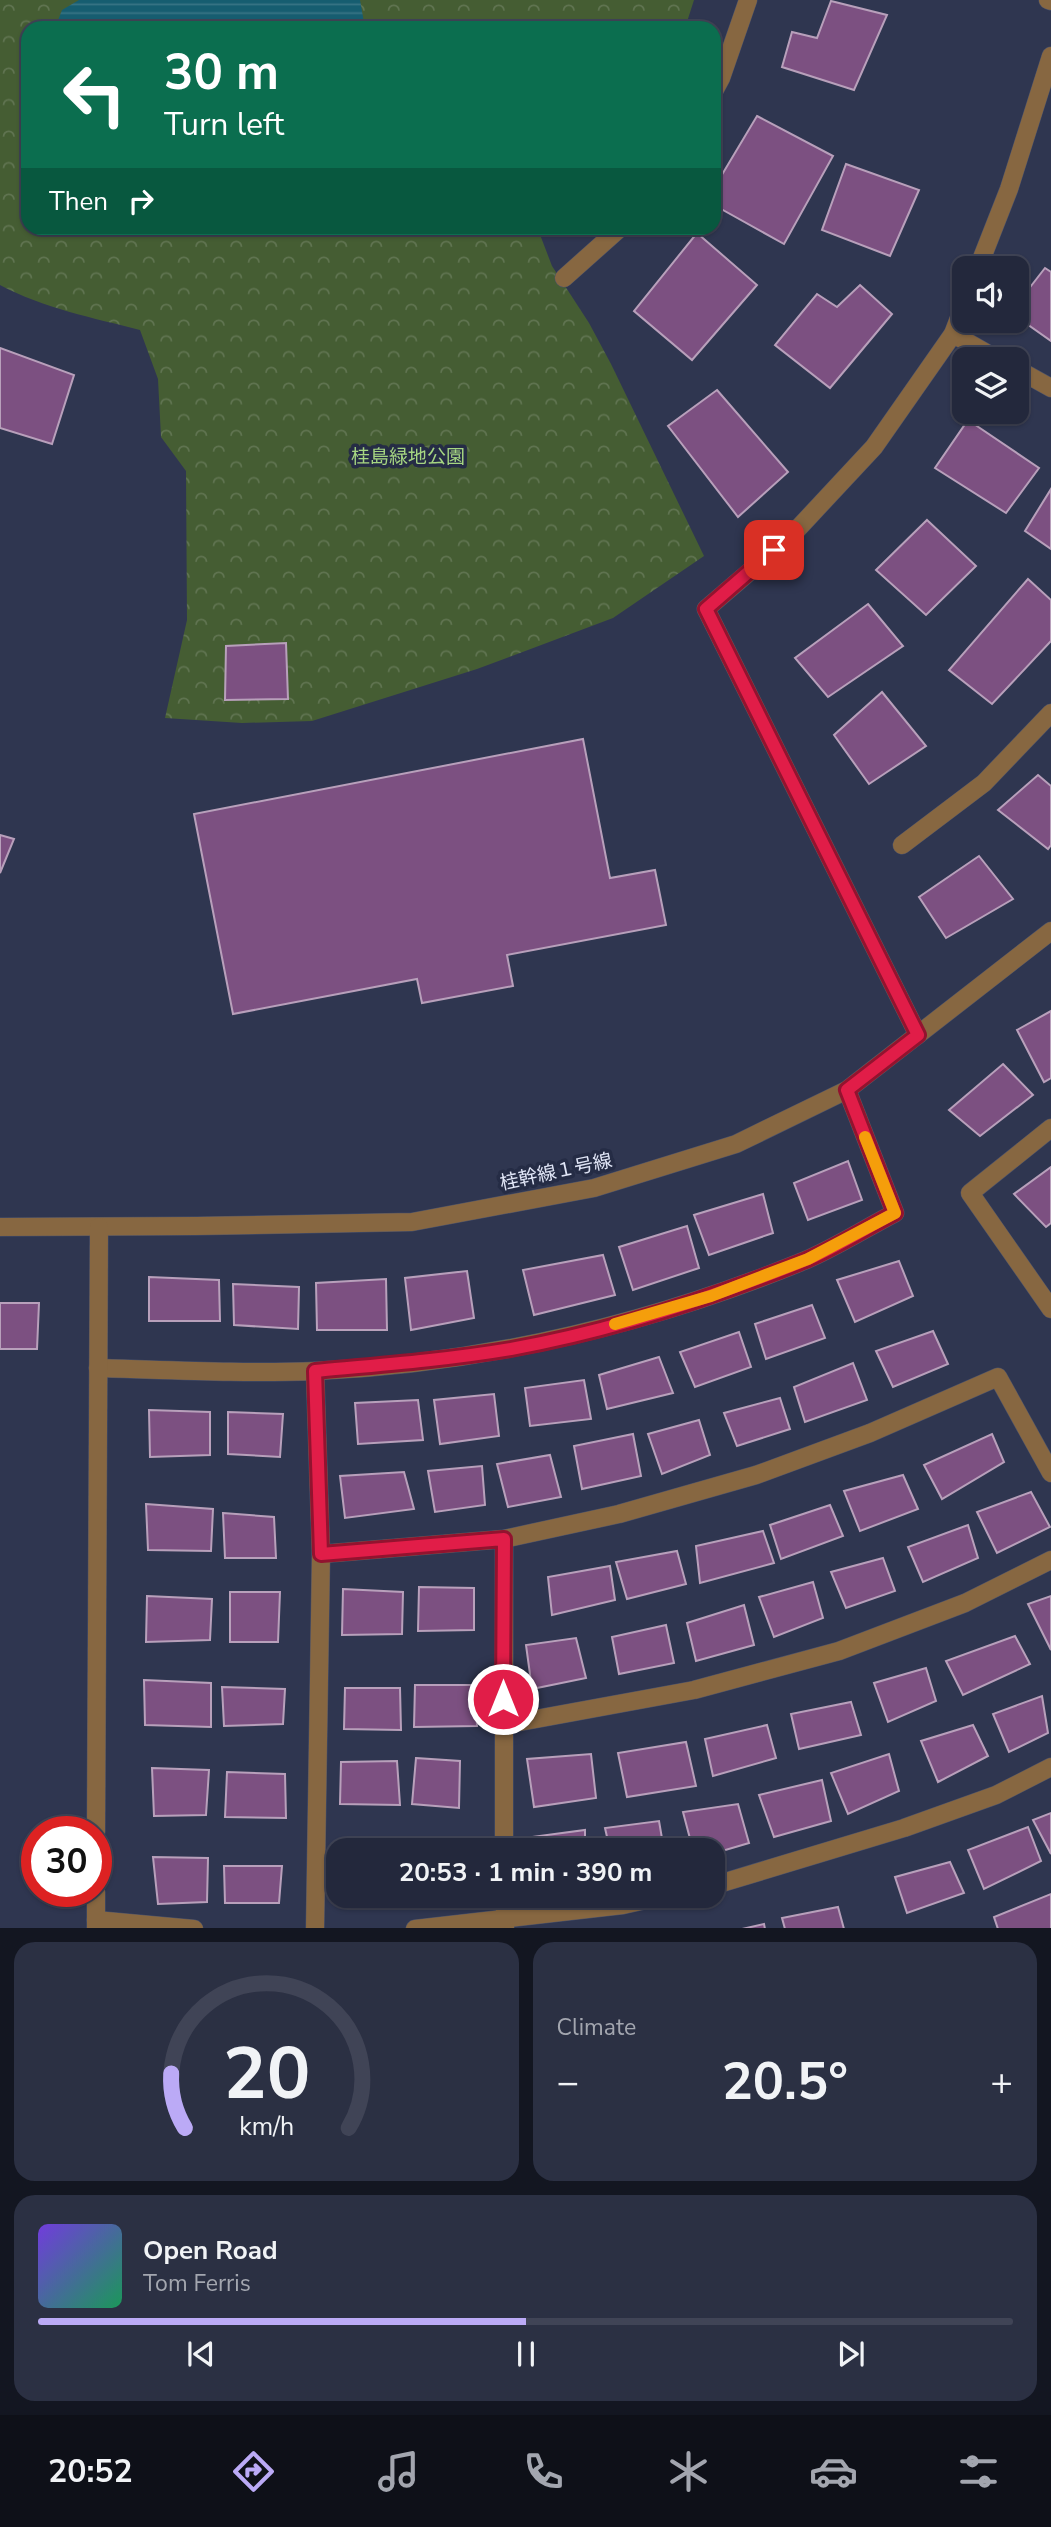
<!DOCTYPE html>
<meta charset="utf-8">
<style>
body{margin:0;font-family:"Nunito Sans","Noto Sans JP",sans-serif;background:#2b3043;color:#f1f3f6;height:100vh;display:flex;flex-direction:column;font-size:26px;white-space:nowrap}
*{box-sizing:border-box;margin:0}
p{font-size:23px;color:#a3a6af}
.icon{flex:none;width:38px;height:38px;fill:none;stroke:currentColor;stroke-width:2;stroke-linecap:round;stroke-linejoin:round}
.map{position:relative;height:1928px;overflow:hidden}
.sheet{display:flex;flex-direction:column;gap:14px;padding:14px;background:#131621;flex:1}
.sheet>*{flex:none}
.hud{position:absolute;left:21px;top:21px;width:700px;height:214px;border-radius:21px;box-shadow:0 2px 5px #0004,0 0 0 2px #404456;background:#0b6e4f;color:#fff;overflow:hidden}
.fabs{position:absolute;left:952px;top:256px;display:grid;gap:14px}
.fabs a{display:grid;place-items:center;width:77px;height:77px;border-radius:14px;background:#23283c;box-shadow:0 2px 5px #0004,0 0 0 2px #404456;font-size:35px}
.speed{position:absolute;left:21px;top:1816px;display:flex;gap:14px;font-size:35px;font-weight:700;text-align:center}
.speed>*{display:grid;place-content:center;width:91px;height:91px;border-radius:50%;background:#23283c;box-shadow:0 2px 5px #0004,0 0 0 2px #404456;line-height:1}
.speed .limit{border:10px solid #d22;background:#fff;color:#111}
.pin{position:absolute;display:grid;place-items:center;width:60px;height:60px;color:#fff;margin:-30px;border-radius:14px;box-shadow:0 4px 10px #0006}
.me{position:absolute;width:77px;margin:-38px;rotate:0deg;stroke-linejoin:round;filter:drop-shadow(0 0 5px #0008)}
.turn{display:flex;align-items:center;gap:24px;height:147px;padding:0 28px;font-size:32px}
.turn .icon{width:91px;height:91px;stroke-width:2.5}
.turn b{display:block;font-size:49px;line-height:60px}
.then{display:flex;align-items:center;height:66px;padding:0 28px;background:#0003;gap:14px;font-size:26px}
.big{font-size:52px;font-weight:700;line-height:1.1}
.sheet .card{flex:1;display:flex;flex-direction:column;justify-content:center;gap:10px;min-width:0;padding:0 24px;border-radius:21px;background:#2b3043}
.sheet .dial{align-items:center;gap:0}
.dial svg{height:182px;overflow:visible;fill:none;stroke:#404456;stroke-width:7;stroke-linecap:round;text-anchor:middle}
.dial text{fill:#f1f3f6;stroke:none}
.song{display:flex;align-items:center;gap:21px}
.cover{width:84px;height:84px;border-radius:10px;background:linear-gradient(135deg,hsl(260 70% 55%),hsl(150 70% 35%))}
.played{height:7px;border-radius:4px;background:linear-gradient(90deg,#bbaaf6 50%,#404456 50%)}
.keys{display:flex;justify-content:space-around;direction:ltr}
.heat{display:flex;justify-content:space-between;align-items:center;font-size:38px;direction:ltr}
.sheet .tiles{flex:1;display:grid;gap:14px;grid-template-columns:1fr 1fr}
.card:last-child{grid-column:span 2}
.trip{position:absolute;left:326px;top:1838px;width:399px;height:70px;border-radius:21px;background:#23283c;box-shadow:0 2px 5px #0004,0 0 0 2px #404456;font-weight:700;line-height:70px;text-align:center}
.menu{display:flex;height:112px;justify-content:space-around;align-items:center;background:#0e1018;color:#a3a6af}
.menu .icon{width:49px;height:49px}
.menu .current{color:#bbaaf6}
.menu b{font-size:32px;color:#f1f3f6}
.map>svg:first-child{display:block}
.park{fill:url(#park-crowns)}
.water{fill:url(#water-rules)}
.building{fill:#7c5081;stroke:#b8a0bb;stroke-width:2}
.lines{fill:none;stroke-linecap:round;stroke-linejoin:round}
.minor-casing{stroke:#4b526b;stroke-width:19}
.tertiary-casing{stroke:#4b526b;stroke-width:19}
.minor{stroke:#876741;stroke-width:18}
.tertiary{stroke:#876741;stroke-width:18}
.route-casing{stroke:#92132f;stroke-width:18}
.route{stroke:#e11d48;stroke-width:12}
.slow{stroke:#f59e0b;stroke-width:12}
.labels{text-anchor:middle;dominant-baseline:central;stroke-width:7;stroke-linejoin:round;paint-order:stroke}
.park-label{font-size:19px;fill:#a6d682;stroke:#252c45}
.street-label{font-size:19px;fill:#e0e5f6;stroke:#252c45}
</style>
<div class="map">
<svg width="1051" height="1929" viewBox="0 0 1051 1929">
<defs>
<pattern id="park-crowns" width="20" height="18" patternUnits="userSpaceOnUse" patternTransform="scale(1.75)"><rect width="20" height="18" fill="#455d33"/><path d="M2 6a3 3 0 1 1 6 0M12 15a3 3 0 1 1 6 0" fill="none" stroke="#607451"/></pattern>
<pattern id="water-rules" width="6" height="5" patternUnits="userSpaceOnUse" patternTransform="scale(1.75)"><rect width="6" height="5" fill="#165d70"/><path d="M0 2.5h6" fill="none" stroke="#387485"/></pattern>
</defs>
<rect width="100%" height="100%" fill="#2f3650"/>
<path class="park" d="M0,0H694L685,28H28V228H544L539,232L552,266L589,323L611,364L704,556L613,618L477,669L312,721L242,723L165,718L187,620L186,471L161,437L158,379L140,330C94,318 43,308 0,285Z"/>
<path class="water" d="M79,0H360L365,28H55L62,10Z"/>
<g class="building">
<path d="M831,1L887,15L854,90L782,67L792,32L817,38Z"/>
<path d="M757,116L833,156L784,244L714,205V188Z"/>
<path d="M846,164L919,190L890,256L822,230Z"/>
<path d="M697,233L757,285L692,360L634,311Z"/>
<path d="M1045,268L1051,272V341L1017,317V304Z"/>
<path d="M860,285L892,314L830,388L775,345L817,294L837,307Z"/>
<path d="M0,348L74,375L52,444L0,428Z"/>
<path d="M717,390L788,472L738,517L668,426Z"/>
<path d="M968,420L1039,468L1006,513L935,468Z"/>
<path d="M1051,489V549L1025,531Z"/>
<path d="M927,520L976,566L926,615L876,570Z"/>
<path d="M1028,579L1051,600V641L992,704L949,670Z"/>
<path d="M868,604L903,646L828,697L795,658Z"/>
<path d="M286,643L288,699L225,700L226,646Z"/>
<path d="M882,692L926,746L869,784L834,735Z"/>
<path d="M583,739L610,878L655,870L666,925L507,955L513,986L422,1003L417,979L233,1014L194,814Z"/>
<path d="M1038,775L1051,786V845L1048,849L998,810Z"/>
<path d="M0,835L14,839L0,873Z"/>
<path d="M979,856L1013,899L946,938L919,897Z"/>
<path d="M1051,1011V1078L1044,1082L1017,1030Z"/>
<path d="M1003,1064L1033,1095L980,1136L949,1110Z"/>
<path d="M848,1161L862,1200L808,1220L794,1183Z"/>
<path d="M1051,1167V1223L1046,1227L1014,1194Z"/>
<path d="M763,1194L773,1233L709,1255L694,1215Z"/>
<path d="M687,1226L699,1268L633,1290L619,1247Z"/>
<path d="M603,1255L615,1295L534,1315L523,1270Z"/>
<path d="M899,1261L913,1296L855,1322L837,1280Z"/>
<path d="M467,1271L474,1318L411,1330L405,1278Z"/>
<path d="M149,1277L219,1280L220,1321H149Z"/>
<path d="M386,1279L387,1330H317L316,1283Z"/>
<path d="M233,1284L299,1287L298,1329L234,1325Z"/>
<path d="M0,1303H39L37,1349H0Z"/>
<path d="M812,1305L825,1338L766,1359L755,1324Z"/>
<path d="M933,1331L948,1364L893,1387L876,1351Z"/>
<path d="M739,1332L751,1367L695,1387L680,1352Z"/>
<path d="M659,1357L673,1393L607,1409L599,1375Z"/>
<path d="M853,1363L867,1400L805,1422L794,1387Z"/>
<path d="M584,1380L591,1419L530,1426L525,1388Z"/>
<path d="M494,1394L499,1436L440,1444L434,1400Z"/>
<path d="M780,1398L790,1429L737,1446L724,1413Z"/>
<path d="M418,1400L423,1440L358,1444L355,1403Z"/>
<path d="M149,1410L210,1412V1455L150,1457Z"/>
<path d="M228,1412L283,1414L280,1457L228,1454Z"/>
<path d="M699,1420L710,1455L662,1474L648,1434Z"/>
<path d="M633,1434L641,1476L582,1489L574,1446Z"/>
<path d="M992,1434L1004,1462L942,1499L924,1465Z"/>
<path d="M550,1455L561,1497L508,1507L497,1464Z"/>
<path d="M482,1466L485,1505L435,1512L428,1471Z"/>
<path d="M404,1472L414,1509L345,1518L340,1476Z"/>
<path d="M903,1475L918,1509L860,1531L844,1491Z"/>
<path d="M1031,1492L1050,1527L997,1553L977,1512Z"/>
<path d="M146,1504L213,1509L211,1551L148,1550Z"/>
<path d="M830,1505L843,1536L781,1559L770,1525Z"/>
<path d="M223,1513L274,1517L276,1558H225Z"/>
<path d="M968,1525L978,1558L923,1582L908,1547Z"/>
<path d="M763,1531L774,1563L700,1583L696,1546Z"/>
<path d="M677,1551L686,1584L627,1599L616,1562Z"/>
<path d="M883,1558L895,1591L846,1608L831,1572Z"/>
<path d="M610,1566L615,1600L552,1615L548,1577Z"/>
<path d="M813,1582L823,1618L774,1637L759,1597Z"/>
<path d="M419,1587L474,1588V1630L418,1631Z"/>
<path d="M343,1589L403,1592L402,1634L342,1635Z"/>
<path d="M230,1592H280L278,1642H230Z"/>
<path d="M147,1596L212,1599L210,1640L146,1642Z"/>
<path d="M1051,1596V1650L1028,1604Z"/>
<path d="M744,1605L754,1645L696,1661L687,1623Z"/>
<path d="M666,1625L674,1663L619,1674L612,1637Z"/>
<path d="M1015,1636L1030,1664L963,1695L946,1661Z"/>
<path d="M576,1638L586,1678L532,1689L526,1645Z"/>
<path d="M926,1668L936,1701L888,1722L874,1683Z"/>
<path d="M144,1680L211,1683V1727L145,1725Z"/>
<path d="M415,1685H475L477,1726L414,1727Z"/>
<path d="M222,1687L285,1689L283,1724L224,1726Z"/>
<path d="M345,1688H400L401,1730L344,1729Z"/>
<path d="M1042,1696L1048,1733L1009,1752L993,1714Z"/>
<path d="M851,1702L861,1735L799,1749L791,1714Z"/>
<path d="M767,1725L776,1758L713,1776L705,1739Z"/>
<path d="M973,1725L988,1756L938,1782L921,1741Z"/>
<path d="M686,1742L696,1786L627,1797L618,1753Z"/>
<path d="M591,1754L596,1798L534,1807L527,1759Z"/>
<path d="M889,1754L899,1791L848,1814L831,1773Z"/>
<path d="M416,1758L460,1761L459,1808L412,1804Z"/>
<path d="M397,1761L400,1805L340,1804L341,1762Z"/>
<path d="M152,1768L209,1770L206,1815L154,1816Z"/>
<path d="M227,1772L285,1774L286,1818L225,1817Z"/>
<path d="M822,1780L831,1821L774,1837L759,1795Z"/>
<path d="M738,1804L749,1843L712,1854V1850H693L683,1812Z"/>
<path d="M1051,1813V1854L1033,1820Z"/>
<path d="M659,1821L664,1850H610L605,1828Z"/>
<path d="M1028,1827L1041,1861L984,1889L968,1850Z"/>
<path d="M585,1830V1850H525L524,1838Z"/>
<path d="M416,1842L475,1844V1850H416Z"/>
<path d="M345,1845L395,1850H345Z"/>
<path d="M153,1857L208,1858L207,1902L158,1904Z"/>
<path d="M950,1862L964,1893L907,1913L895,1877Z"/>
<path d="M224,1866H282L279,1903H225Z"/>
<path d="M1051,1894V1929H998L994,1917Z"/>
<path d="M838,1907L844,1929H785L782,1918Z"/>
<path d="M764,1924L765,1929H742Z"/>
</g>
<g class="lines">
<g class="minor-casing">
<g id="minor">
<path d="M1048,0L1051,1"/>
<path d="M714,91L721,78L748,0"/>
<path d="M978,268L1009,189L1051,56"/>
<path d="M564,278L620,228"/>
<path d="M953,334L997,359"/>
<path d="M1017,369L1051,388"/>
<path d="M902,845L984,783L1051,713"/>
<path d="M918,1035L706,609L791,536L874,447L953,334L964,305"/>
<path d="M1051,1128L970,1193L1051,1309"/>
<path d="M98,1368C170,1370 243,1374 316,1371C484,1363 650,1324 806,1260C836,1247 866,1228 895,1213L847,1090"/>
<path d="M315,1371L321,1554L315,1929"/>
<path d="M504,1539V1850"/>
<path d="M321,1554L504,1539L619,1514L756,1475L870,1433L998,1377L1051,1473"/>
<path d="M503,1725L694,1690L839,1651L965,1603L1051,1560"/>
<path d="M712,1886L904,1828L996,1795L1051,1767"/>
<path d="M505,1895V1929"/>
<path d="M96,1920L194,1929"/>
<path d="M415,1929L623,1905L668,1895"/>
</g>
</g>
<g class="tertiary-casing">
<g id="tertiary">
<path d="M0,1227L196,1226L412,1222L594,1188L736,1144L847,1090L1051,931"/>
<path d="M96,1832L99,1227"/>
<path d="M96,1929V1892"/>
</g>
</g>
<use href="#minor" class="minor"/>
<use href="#tertiary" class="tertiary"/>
</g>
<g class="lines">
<g class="route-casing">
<path id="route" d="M503,1699L504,1539L321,1554L315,1371C380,1365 446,1360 511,1349C611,1331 712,1298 806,1260C836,1247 866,1228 895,1213L847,1090L918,1035L706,609L774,550"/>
</g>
<use href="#route" class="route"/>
<path class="slow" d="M615,1324L711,1296L808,1259L895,1213L865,1137"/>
</g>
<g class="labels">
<g class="park-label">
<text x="408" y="457">桂島緑地公園</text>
</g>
<g class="street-label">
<text transform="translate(556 1172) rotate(-12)">桂幹線１号線</text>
</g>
</g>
</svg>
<div class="fabs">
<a><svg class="icon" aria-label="sound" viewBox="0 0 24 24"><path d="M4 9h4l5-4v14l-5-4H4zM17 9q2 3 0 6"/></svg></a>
<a><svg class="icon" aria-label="layers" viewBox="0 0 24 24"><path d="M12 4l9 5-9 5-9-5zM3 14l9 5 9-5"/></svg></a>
</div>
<div class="speed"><div class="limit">30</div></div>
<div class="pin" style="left:774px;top:550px;background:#d93025"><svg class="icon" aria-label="arrive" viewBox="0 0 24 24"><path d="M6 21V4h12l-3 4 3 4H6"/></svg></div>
<svg class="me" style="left:503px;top:1699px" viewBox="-20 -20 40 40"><circle r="17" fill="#e11d48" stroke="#fff" stroke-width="3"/><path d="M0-11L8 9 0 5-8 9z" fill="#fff"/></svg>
<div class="trip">20:53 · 1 min · 390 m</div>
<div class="hud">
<div class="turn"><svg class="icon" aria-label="left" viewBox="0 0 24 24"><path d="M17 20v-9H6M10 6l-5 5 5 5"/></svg><div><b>30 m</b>Turn left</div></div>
<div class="then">Then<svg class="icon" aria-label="right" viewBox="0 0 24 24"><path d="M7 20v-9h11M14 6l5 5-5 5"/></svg></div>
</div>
</div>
<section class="sheet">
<div class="tiles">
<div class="card dial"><svg viewBox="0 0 100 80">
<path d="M14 69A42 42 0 1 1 86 69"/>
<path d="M14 69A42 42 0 0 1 8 45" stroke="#bbaaf6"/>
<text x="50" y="56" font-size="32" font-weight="700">20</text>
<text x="50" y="72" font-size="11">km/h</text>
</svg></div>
<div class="card"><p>Climate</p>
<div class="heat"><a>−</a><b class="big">20.5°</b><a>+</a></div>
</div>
<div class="card">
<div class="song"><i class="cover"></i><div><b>Open Road</b><p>Tom Ferris</p></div></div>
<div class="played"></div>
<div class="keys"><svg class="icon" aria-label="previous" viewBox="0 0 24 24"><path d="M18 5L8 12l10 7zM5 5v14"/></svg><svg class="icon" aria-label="pause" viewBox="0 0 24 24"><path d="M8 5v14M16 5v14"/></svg><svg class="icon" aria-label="next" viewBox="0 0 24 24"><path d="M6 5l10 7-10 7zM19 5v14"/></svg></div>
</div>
</div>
</section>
<nav class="menu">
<b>20:52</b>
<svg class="icon current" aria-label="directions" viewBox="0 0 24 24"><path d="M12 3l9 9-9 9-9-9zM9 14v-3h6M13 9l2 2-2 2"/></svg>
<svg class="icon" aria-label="music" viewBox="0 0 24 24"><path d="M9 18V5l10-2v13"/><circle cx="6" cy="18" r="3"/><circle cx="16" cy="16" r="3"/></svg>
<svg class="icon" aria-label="phone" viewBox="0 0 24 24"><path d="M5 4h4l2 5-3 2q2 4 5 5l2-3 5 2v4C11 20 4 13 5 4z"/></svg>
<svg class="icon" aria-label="climate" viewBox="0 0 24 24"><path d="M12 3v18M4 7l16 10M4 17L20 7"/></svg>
<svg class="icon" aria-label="car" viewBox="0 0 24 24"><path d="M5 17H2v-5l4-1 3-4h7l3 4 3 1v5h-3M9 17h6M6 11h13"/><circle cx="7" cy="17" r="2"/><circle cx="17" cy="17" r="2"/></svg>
<svg class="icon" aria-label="filters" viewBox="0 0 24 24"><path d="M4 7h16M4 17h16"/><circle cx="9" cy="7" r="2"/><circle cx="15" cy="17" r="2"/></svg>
</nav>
